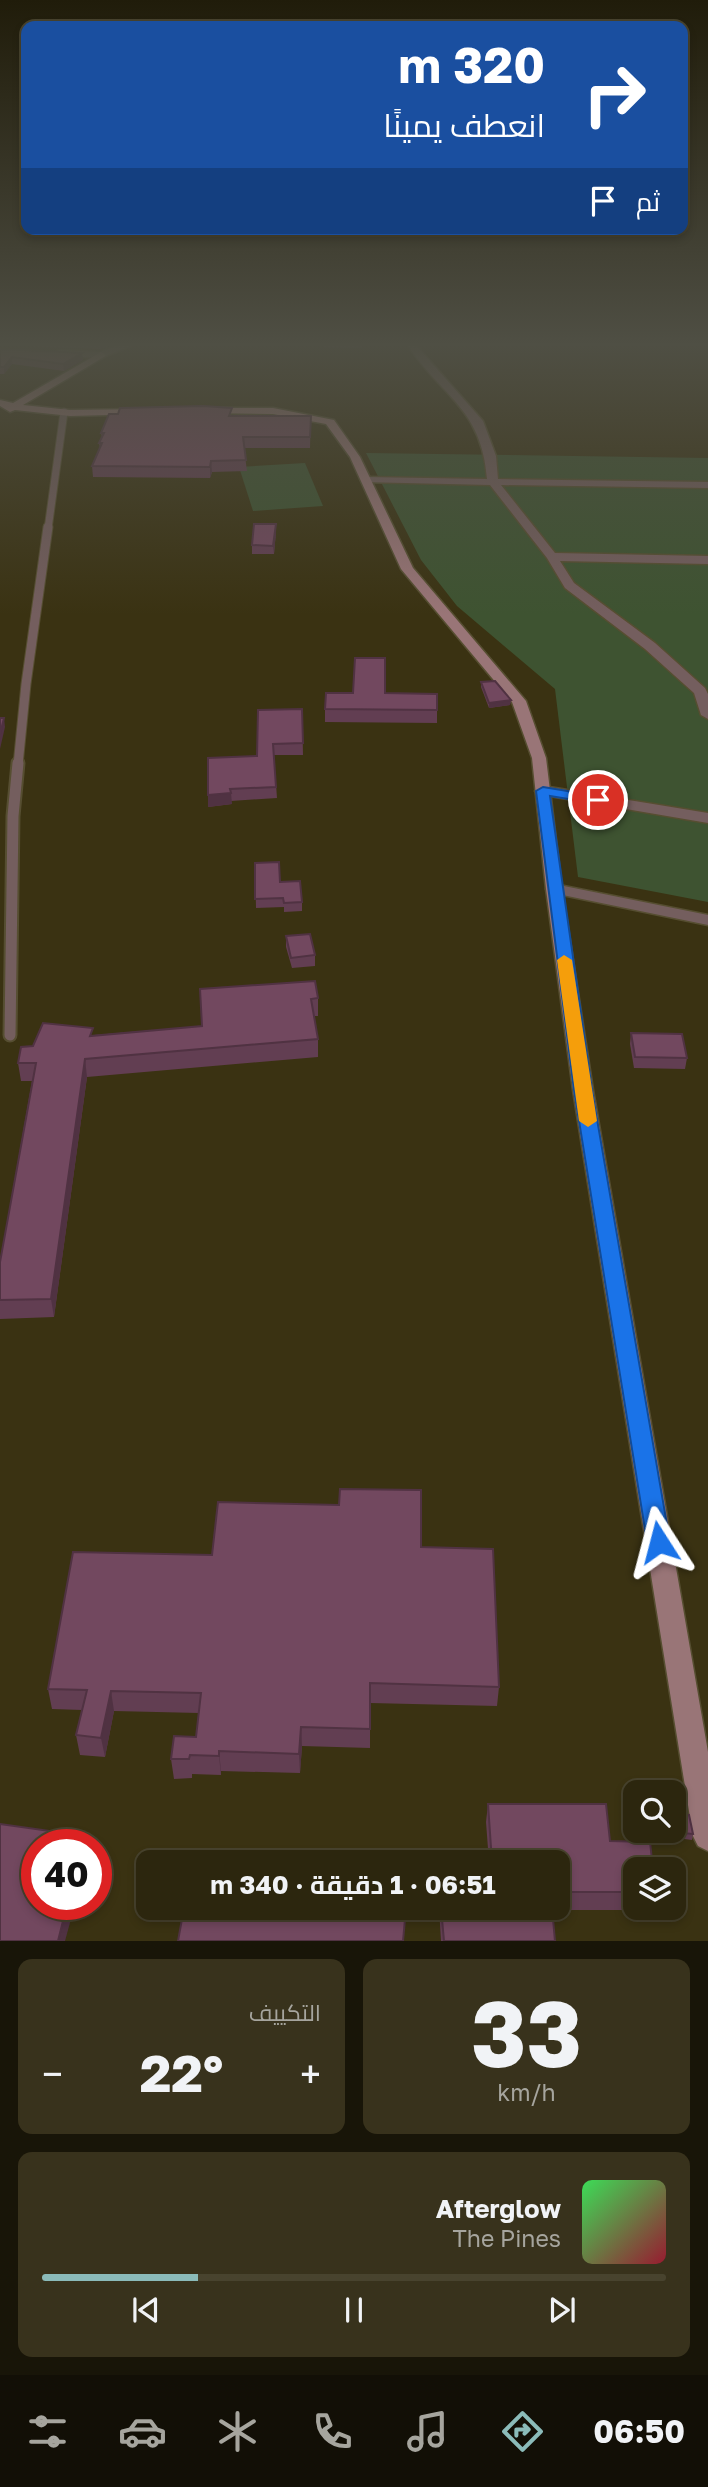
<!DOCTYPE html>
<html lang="ar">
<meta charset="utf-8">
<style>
body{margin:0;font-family:"Golos Text",Cairo,sans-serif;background:#38321c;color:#f1f3f6;direction:rtl;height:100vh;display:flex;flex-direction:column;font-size:26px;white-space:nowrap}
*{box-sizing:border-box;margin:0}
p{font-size:23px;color:#a6a59e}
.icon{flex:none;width:38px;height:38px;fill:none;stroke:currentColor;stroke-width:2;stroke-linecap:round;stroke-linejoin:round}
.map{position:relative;height:1941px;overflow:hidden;direction:ltr}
.details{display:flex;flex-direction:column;gap:18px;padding:18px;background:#181508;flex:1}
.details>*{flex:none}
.banner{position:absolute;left:21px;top:21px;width:667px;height:214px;border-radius:14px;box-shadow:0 4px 10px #0003,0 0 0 2px #48432e;direction:rtl;background:#1a4fa0;color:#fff;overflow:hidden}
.fabs{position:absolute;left:623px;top:1780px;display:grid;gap:14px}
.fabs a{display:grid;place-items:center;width:63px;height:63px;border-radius:14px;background:#2c260e;box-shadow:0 4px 10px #0003,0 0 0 2px #48432e;font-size:35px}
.speed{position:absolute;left:21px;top:1829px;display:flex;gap:14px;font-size:35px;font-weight:700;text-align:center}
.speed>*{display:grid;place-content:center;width:91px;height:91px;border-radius:50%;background:#2c260e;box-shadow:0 4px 10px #0003,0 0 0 2px #48432e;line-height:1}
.speed .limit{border:10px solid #d22;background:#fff;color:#111}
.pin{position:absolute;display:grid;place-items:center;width:60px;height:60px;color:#fff;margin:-30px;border:4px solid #fff;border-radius:50%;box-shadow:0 2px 7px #0007}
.me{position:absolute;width:77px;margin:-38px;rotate:351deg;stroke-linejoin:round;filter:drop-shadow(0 0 5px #0008)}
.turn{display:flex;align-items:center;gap:24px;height:147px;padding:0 28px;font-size:32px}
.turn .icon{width:91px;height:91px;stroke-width:2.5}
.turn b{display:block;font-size:49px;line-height:60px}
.then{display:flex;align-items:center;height:66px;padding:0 28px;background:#0003;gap:14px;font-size:26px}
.big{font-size:52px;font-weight:700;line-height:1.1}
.details .widget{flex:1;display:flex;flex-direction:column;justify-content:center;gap:10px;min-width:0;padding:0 24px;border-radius:14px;background:#38321c}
.details .dial{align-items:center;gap:0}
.dial b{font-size:91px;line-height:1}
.song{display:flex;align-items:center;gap:21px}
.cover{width:84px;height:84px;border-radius:10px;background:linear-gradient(135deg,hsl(130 70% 55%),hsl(350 70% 35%))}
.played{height:7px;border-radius:4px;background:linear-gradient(90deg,#8bbbb9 25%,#48432e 25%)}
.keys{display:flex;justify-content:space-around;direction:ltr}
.heat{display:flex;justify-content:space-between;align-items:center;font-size:38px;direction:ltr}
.details .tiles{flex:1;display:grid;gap:18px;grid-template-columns:1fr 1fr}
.widget:last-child{grid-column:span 2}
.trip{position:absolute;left:136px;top:1850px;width:434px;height:70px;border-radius:14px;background:#2c260e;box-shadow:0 4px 10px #0003,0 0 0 2px #48432e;font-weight:700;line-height:70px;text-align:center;direction:rtl}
.dock{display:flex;height:112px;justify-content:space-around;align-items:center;background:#120f06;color:#a6a59e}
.dock .icon{width:49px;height:49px}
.dock .on{color:#8bbbb9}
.dock b{font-size:32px;color:#f1f3f6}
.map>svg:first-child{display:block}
.green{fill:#3e5331}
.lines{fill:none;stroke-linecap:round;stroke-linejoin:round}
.lane-far2-casing{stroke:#564e31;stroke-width:9}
.lane-far1-casing{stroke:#564e31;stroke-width:11}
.lane-casing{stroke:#564e31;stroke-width:15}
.street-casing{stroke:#564e31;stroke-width:3}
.secondary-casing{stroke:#564e31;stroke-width:3}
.lane-far2{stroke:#745e5e;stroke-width:7}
.lane-far1{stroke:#745e5e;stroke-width:9}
.lane{stroke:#745e5e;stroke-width:11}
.street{fill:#745e5e;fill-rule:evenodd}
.secondary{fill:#997577;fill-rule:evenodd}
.wall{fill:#623e52}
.shaded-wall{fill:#503242}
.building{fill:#72485f;stroke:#503242;stroke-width:2}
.route{fill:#1a73e8;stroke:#114b97;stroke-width:2}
.slow{fill:#f59e0b}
</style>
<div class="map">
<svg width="708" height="1941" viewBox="0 0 708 1941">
<rect width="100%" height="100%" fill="#3a3212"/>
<g class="green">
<path d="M366,453L708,458V902L578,877L555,689L457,606L421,560Z"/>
<path d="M305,463L323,506L253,511L239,467Z"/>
</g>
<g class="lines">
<g class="lane-far2-casing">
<path id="lane-far2" d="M48,529L64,412"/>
</g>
<g class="lane-far1-casing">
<path id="lane-far1" d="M18,765L26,684L48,527"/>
</g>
<g class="lane-casing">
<path id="lane" d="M10,1035L13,816L18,763"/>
</g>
<g class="street-casing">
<g id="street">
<path d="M123,344H135L101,358L59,356L54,353L59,350L100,352Z"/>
<path d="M407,344H415L483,421L496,456L498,479L708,482V488L501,485L555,553L708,556V564L560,561L574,583L655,643L705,688L708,694V719L701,715L694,693L645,649L565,588L547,558L490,485L362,482L361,480L366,477L487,479C482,407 440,396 407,344Z"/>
<path d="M543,786L708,813V823L538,794L535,791Z"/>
<path d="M554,884L708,915V925L548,892L546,889L548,886Z"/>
</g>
</g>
<g class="secondary-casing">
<g id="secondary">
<path d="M101,352L106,355L104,357L23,405L70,410L142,409L146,410V414L70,416L15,410L10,412L0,406V400L13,403Z"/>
<path d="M208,408H273L334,420L360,457L413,568L526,701L546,758L562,889L593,1090L708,1752V1851L698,1846L693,1836L573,1090L546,889L532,758L512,702L401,569L350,457L326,424L273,414L204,413L203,411Z"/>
</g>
</g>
<use href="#lane-far2" class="lane-far2"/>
<use href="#lane-far1" class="lane-far1"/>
<use href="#lane" class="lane"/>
<use href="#street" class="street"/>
<use href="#secondary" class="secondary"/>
</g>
<g class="wall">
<path d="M0,344H109L107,347L100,349L0,345Z"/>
<path d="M324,344H362V348L324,347Z"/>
<path d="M0,349L82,353L83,360L64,371L12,364L4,374H0Z"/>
<path d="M232,416H311L310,448H244L247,471L212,472L210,478L93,477L92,466L100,448L99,443L102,438L101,433Z"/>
<path d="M276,524V532L274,554H252V545Z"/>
<path d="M481,682L511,700L510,705L489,708L481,687Z"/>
<path d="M385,693L437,710V723L325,722V709Z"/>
<path d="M302,709L303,755H274L277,798L231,801L232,804L208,807V795L257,756Z"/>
<path d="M255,863L280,882L302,902V911L284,912V907L256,908Z"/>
<path d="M286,936L315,955V966L292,968L286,947Z"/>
<path d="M200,989L318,998V1016H314L318,1039V1057L87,1077L54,1317L0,1319V1262L32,1081H21L18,1063L33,1046L94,1035L202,1026Z"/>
<path d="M631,1033L687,1058L685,1069L634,1068L630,1044Z"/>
<path d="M421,1547L499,1687L497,1706L370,1703V1748L302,1746L300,1773L221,1771V1775L192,1774V1778L174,1779L171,1759L196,1737L199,1713L114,1711L105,1757L80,1755L76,1735L82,1710L52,1709L48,1689L212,1555Z"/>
<path d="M488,1804L610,1841L635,1869V1908H653L652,1910H552L555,1941H441L439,1908H558V1862H489L486,1822Z"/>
<path d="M669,1830L693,1834L692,1840L669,1837Z"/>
</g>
<g class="shaded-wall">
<path d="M99,344H109L107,347L100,349Z"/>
<path d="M82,353L83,360L64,371L63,364Z"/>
<path d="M12,357V364L4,374V367Z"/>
<path d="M211,461L212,472L210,478V467Z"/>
<path d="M276,524V532L274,554L273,546Z"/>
<path d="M511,700L510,705L489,708V703Z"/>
<path d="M4,718L5,727L0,749V734Z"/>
<path d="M231,793L232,804L208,807V795Z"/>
<path d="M85,1059L87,1077L54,1317L51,1299Z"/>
<path d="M111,1691L114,1711L105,1757L101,1738Z"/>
<path d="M301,1727L302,1746L300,1773L299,1754Z"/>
<path d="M219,1751L221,1771V1775L219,1756Z"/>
<path d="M50,1831L53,1844H46Z"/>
<path d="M37,1877V1904L31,1898Z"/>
<path d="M67,1905L71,1919L65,1941H58Z"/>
</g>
<g class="building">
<path d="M0,349L82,353L63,364L12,357L4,367H0Z"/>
<path d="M203,406L232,408L229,416H311L310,437H243L246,460L211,461L210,467L92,466L102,443H99L104,433H101L109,414H118L120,408Z"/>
<path d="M254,524H276L273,546L252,545Z"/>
<path d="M355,658H385V693L437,694V710L325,709L326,693H353Z"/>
<path d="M495,681L511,700L489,703L481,682Z"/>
<path d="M302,709L303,743L273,744L276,787L230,789L231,793L208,795V758L257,756L258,710Z"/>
<path d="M0,718H4L0,734Z"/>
<path d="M279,862L280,882L300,881L302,902L284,903L283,898L255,899V863Z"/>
<path d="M310,934L315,955L291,958L286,936Z"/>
<path d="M315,981L318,998L311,999L318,1039L85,1059L51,1299L0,1300V1262L36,1063H18L21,1047L33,1046L43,1023L93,1028L90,1036L202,1026L200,989Z"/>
<path d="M631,1033L682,1034L687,1058L635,1057Z"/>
<path d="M340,1489L421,1490V1547L493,1549L499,1687L370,1683V1729L301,1727L299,1754L219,1751V1756L190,1755L189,1759H171L174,1736L196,1737L201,1693L111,1691L101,1738L76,1735L87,1690L48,1689L73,1552L212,1555L218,1502L339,1505Z"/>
<path d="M488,1804H606L610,1841L650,1842L653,1869H635V1892H558V1862H492Z"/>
<path d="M674,1813L689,1815L693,1834L670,1832V1830H674Z"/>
<path d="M0,1824L50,1831L46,1844H37V1877L31,1898L37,1899V1904L67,1905L58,1941H0Z"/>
<path d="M184,1908H406L403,1941H178Z"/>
<path d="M441,1908H552L555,1941H444Z"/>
</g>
<linearGradient id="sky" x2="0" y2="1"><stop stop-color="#201c0a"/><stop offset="0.56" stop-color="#4f4f44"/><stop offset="1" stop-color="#4f4f44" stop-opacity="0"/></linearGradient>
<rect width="708" height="615" fill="url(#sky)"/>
<path class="route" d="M543,787L598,796L605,800L598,804L550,796L592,1090L670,1542L667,1550L659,1553L651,1550L647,1542L574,1090L536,791Z"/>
<path class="slow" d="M564,955L572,960L597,1121L588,1127L579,1121L557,960Z"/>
</svg>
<div class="fabs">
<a><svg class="icon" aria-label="search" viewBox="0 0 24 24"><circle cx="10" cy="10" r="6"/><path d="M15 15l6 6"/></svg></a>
<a><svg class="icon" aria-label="layers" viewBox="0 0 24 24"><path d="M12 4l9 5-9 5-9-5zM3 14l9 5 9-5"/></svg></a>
</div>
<div class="speed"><div class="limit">40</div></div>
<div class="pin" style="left:598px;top:800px;background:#d93025"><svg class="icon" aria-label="arrive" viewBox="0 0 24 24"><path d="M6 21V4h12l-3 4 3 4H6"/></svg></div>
<svg class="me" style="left:659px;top:1542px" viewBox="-20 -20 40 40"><path d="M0-17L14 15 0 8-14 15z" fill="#1a73e8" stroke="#fff" stroke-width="4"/></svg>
<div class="trip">06:51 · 1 دقيقة · 340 m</div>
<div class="banner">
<div class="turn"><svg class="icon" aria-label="right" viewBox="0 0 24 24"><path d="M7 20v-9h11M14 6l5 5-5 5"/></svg><div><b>320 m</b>انعطف يمينًا</div></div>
<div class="then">ثم<svg class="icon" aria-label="arrive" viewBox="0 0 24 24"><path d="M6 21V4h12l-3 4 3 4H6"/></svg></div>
</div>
</div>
<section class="details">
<div class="tiles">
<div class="widget dial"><b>33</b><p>km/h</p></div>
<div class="widget"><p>التكييف</p>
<div class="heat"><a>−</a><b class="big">22°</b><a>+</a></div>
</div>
<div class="widget">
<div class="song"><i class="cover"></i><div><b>Afterglow</b><p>The Pines</p></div></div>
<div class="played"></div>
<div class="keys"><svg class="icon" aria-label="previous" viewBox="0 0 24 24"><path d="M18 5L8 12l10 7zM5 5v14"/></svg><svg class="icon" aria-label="pause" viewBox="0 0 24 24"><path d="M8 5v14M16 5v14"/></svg><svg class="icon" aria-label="next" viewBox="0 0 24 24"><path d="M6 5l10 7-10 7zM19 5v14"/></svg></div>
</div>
</div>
</section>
<nav class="dock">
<b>06:50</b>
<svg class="icon on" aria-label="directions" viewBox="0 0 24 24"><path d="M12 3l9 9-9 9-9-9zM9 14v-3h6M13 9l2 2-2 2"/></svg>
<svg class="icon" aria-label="music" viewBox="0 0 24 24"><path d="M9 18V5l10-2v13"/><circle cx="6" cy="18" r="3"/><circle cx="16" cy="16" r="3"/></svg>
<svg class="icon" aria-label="phone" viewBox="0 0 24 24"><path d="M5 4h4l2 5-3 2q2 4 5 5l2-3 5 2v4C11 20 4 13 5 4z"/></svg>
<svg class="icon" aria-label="climate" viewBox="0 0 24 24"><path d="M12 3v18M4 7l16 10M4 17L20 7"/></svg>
<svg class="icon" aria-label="car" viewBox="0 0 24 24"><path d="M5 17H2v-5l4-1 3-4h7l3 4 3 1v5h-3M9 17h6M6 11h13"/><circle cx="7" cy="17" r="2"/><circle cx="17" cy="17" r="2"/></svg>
<svg class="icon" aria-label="filters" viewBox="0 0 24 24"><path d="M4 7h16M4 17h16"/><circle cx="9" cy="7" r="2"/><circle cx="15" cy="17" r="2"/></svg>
</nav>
